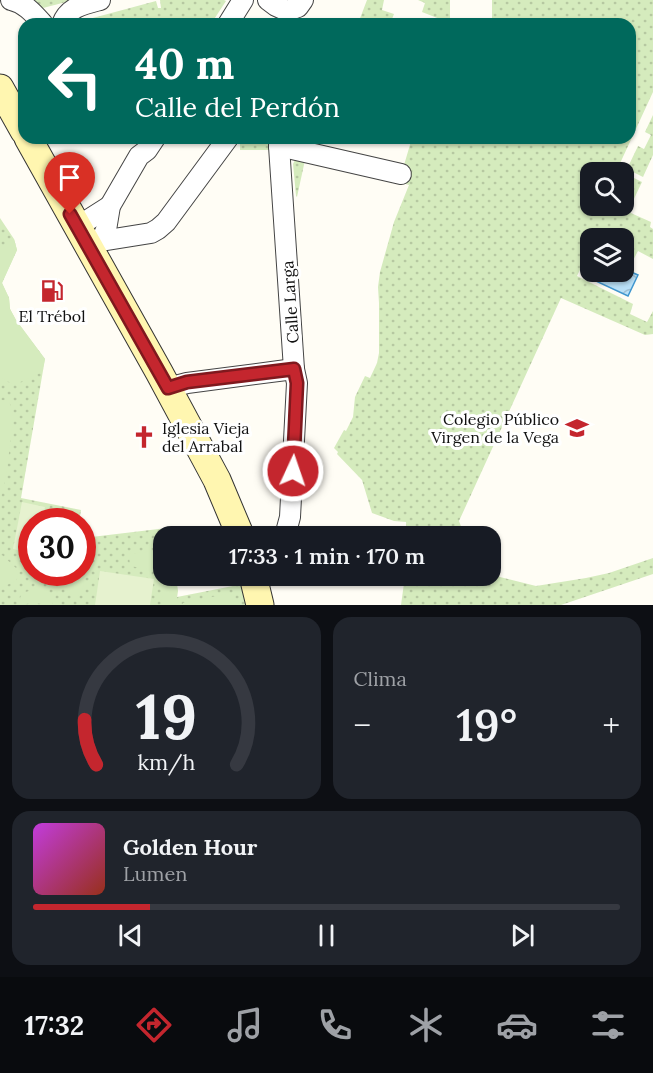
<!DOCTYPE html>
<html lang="es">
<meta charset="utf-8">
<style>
body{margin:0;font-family:Lora,serif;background:#20242c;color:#f1f3f6;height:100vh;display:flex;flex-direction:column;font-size:22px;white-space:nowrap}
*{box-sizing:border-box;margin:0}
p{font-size:20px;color:#9ea1a6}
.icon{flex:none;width:33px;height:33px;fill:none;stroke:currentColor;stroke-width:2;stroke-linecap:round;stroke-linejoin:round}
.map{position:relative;height:605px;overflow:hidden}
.sheet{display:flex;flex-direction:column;gap:12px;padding:12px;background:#0d0f14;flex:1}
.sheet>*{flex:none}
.banner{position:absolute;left:18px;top:18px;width:618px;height:126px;border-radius:18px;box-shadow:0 2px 4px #0004;background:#00695c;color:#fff;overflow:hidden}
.buttons{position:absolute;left:580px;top:162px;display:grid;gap:12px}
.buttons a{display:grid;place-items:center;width:54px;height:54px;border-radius:12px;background:#171b24;box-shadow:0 2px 4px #0004;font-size:30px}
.speed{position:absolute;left:18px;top:508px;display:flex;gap:12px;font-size:30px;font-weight:700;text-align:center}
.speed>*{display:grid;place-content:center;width:78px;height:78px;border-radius:50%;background:#171b24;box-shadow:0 2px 4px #0004;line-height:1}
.speed .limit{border:9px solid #d22;background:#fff;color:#111}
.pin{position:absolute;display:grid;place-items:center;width:51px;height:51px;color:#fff;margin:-62px -26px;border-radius:50% 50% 50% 0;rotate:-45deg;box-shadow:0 0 6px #0007}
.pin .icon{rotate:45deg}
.me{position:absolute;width:66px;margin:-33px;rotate:3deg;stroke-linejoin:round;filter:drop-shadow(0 0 4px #0008)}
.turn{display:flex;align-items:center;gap:21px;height:126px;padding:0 18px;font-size:27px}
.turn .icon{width:78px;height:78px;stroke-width:2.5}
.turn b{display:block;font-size:42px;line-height:51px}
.big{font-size:45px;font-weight:600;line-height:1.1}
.sheet .tile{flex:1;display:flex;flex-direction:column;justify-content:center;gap:9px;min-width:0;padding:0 21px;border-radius:18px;background:#20242c}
.sheet .dial{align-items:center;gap:0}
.dial svg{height:156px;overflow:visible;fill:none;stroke:#363941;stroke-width:7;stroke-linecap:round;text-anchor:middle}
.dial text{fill:#f1f3f6;stroke:none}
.song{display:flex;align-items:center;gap:18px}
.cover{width:72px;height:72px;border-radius:9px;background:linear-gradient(135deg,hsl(290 70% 55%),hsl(10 70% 35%))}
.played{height:6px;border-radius:3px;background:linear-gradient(90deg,#c4262e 20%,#363941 20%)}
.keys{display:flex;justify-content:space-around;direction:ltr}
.heat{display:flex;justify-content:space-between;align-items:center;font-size:33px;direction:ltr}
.sheet .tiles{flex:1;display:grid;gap:12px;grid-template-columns:1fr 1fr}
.tile:last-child{grid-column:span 2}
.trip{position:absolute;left:153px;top:526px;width:348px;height:60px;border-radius:18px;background:#171b24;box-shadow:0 2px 4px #0004;font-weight:600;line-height:60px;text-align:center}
.dock{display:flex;height:96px;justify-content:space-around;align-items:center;background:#090b0e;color:#9ea1a6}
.dock .icon{width:42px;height:42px}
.dock .current{color:#c4262e}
.dock b{font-size:27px;color:#f1f3f6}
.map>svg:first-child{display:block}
.grass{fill:url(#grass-dots)}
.garden{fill:#d5ebbd}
.pitch{fill:#e6f2cf}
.water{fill:url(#water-waves);stroke:#3f96cf;stroke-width:1.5}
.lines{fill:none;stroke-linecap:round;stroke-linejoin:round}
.minor-casing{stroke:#444;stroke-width:22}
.secondary-casing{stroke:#333;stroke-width:29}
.minor{stroke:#fff;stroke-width:20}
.secondary{stroke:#fff6b0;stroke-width:27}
.route-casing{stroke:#7f191e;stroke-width:15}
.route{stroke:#c4262e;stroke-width:10}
.labels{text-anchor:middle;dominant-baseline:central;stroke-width:6;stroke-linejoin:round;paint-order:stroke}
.street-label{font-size:16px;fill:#111;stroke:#fff}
.poi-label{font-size:16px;fill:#111;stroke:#fff}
</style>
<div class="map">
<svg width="653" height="605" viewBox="0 0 653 605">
<defs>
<pattern id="grass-dots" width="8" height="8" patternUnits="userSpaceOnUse" patternTransform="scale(1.5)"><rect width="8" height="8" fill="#d5ebbd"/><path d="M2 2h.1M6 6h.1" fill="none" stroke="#b6c8a1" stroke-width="1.8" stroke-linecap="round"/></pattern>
<pattern id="water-waves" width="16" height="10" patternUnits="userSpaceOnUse" patternTransform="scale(1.5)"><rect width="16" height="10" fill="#b9e0f7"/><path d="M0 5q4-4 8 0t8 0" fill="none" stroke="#9ebfd3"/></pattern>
</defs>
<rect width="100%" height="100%" fill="#fffdf5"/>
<g class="grass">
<path d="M31,0H74L39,9Z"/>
<path d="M160,0H224L226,1L211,24H90L89,19L156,1L158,8H161Z"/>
<path d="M367,0H384L382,10L394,14L390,24H360L359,21Z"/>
<path d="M418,0H450V23L422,12L425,3Z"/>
<path d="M492,0H653V92L616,172H591V206H615L651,222L650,227L653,229V259L638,251L630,266L624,263V238H591V247L577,276L633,304L630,314L647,322L653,311V334L645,335L561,298L459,521L465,537H407L406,522L394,521L372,513L362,480L337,454L338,452L334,448L344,430L346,431L353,417L355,397L365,376L370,378L377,363L379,353V303L378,287L380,272L394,222L409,185L399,182L412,138H630V24H492Z"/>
<path d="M653,115V155L643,177L627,169L638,146L644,149L651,135L645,132Z"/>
<path d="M244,138H272V150H240V144Z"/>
<path d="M296,158L305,160L297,197L296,196L293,164Z"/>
<path d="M626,174L642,182L631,205L624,202V178Z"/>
<path d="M0,218L14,239L17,250L2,283L9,298L10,309L16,320L45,359L21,498L81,510L79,522H32V573H82L83,538L167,528L170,537H164V576H176L177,597L243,584L246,605H0Z"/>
<path d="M653,558V574L561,605H401L405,576H490L491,568L500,577L536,586L586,578L609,573Z"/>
</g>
<g class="garden">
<path d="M14,239L17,250L2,283L9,298L10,309L16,320L45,359L42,372L14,385L0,377V247Z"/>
<path d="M2,400L9,401C15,415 12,429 10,444C8,463 6,482 0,500V401Z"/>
<path d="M163,550V572L130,566L129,554Z"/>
<path d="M2,555L16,568L18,576L16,581L0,588V556Z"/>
<path d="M67,573H83C85,582 84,589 78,596C70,597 62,588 58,582V576Z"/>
<path d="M165,576H176L178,591L176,605H161Z"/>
<path d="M38,586H40L54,600L52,605C43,605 35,602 26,604L24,603L20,598L22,593L29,591Z"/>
<path d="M231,593L234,605H182L183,603Z"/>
</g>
<g class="pitch">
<path d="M22,502L45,507L42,522H32L31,553L13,549Z"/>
<path d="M50,508L74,512L72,522H47Z"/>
<path d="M100,571L154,579L150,605H95Z"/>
</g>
<path class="water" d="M591,263V272H624V269L638,275L628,296L585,276Z"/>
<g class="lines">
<g class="minor-casing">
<g id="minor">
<path d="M11,0C25,3 34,14 43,24"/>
<path d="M268,0L276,6L287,11L298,7L303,0"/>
<path d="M62,24C68,7 84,4 100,0"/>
<path d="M228,24L243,0"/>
<path d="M280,138L279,146L294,369L297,383L290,517L286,532L283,537"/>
<path d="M279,146L401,174"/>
<path d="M77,227L110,206"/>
<path d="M101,241L106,230L110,206L139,156L147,150L155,138"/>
<path d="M89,249L101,241L151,233L158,229L166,222L228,138"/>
<path d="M168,388L187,383L294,369"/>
</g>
</g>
<g class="secondary-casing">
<g id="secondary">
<path d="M0,88L24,131"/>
<path d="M28,138L159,372L217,480L241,537"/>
<path d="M253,576L260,605"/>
</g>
</g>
<use href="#minor" class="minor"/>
<use href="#secondary" class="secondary"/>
</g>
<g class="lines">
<g class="route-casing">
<path id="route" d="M70,214L168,388L187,382L294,369L297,383L293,471"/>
</g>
<use href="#route" class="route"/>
</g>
<defs>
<g id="fuel-bare" transform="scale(1.8)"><path d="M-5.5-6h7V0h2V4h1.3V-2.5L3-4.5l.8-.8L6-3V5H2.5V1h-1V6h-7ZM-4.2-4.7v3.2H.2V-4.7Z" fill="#c4262e" stroke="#fff" stroke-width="2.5" paint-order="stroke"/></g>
<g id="school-bare" transform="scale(1.8)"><path d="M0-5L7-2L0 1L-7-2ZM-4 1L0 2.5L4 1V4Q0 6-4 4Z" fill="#c4262e" stroke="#fff" stroke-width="2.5" paint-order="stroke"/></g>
<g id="church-bare" transform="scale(1.8)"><path d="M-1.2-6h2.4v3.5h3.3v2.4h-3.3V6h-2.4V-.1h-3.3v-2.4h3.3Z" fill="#c4262e" stroke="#fff" stroke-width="2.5" paint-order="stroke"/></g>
</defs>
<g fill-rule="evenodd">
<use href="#fuel-bare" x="52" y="291"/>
<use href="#school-bare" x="577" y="428"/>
<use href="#church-bare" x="144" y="437"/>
</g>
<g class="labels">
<g class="street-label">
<text transform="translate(290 302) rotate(-94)">Calle Larga</text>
</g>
<g class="poi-label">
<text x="52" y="316">El Trébol</text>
<text x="559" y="419" text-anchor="end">Colegio Público<tspan x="559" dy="18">Virgen de la Vega</tspan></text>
<text x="162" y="428" text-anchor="start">Iglesia Vieja<tspan x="162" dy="18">del Arrabal</tspan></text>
</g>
</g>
</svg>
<div class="buttons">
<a><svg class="icon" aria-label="search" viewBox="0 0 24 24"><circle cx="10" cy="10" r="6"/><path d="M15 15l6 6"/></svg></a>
<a><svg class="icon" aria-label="layers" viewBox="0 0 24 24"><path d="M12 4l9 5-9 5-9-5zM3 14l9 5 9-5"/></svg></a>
</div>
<div class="speed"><div class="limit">30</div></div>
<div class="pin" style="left:70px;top:214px;background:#d93025"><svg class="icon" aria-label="arrive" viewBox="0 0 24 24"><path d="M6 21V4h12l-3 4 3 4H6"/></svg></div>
<svg class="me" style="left:293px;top:471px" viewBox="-20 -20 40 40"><circle r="17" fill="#c4262e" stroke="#fff" stroke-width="3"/><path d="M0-11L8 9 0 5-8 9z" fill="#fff"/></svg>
<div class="trip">17:33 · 1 min · 170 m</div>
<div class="banner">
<div class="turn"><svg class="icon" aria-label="left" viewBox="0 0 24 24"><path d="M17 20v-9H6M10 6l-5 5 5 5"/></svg><div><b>40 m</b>Calle del Perdón</div></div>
</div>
</div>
<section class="sheet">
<div class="tiles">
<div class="tile dial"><svg viewBox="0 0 100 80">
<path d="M14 69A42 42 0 1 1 86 69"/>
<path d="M14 69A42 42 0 0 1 8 46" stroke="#c4262e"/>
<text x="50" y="56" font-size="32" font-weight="700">19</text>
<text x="50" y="72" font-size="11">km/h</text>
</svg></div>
<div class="tile"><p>Clima</p>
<div class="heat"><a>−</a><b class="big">19°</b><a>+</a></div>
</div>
<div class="tile">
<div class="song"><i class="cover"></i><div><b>Golden Hour</b><p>Lumen</p></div></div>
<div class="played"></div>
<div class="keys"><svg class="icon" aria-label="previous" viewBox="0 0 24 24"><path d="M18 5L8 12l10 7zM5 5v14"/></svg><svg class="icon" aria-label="pause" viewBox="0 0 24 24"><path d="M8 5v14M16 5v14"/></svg><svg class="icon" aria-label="next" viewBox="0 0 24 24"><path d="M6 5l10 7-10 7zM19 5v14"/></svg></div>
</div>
</div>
</section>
<nav class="dock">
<b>17:32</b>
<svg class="icon current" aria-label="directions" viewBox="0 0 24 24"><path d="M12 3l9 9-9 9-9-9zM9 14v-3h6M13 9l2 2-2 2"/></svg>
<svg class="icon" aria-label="music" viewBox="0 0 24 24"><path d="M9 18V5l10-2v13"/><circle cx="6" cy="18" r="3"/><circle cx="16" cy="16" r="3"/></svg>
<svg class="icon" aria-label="phone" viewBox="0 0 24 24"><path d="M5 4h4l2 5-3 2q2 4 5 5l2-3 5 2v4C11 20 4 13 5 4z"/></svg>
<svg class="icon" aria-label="climate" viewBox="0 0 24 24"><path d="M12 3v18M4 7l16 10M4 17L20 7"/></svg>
<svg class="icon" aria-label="car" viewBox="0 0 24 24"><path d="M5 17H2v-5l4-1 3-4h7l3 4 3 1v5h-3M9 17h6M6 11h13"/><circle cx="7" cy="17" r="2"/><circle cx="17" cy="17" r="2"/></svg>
<svg class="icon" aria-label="filters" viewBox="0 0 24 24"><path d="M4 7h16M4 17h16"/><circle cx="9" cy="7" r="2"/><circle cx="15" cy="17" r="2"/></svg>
</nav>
